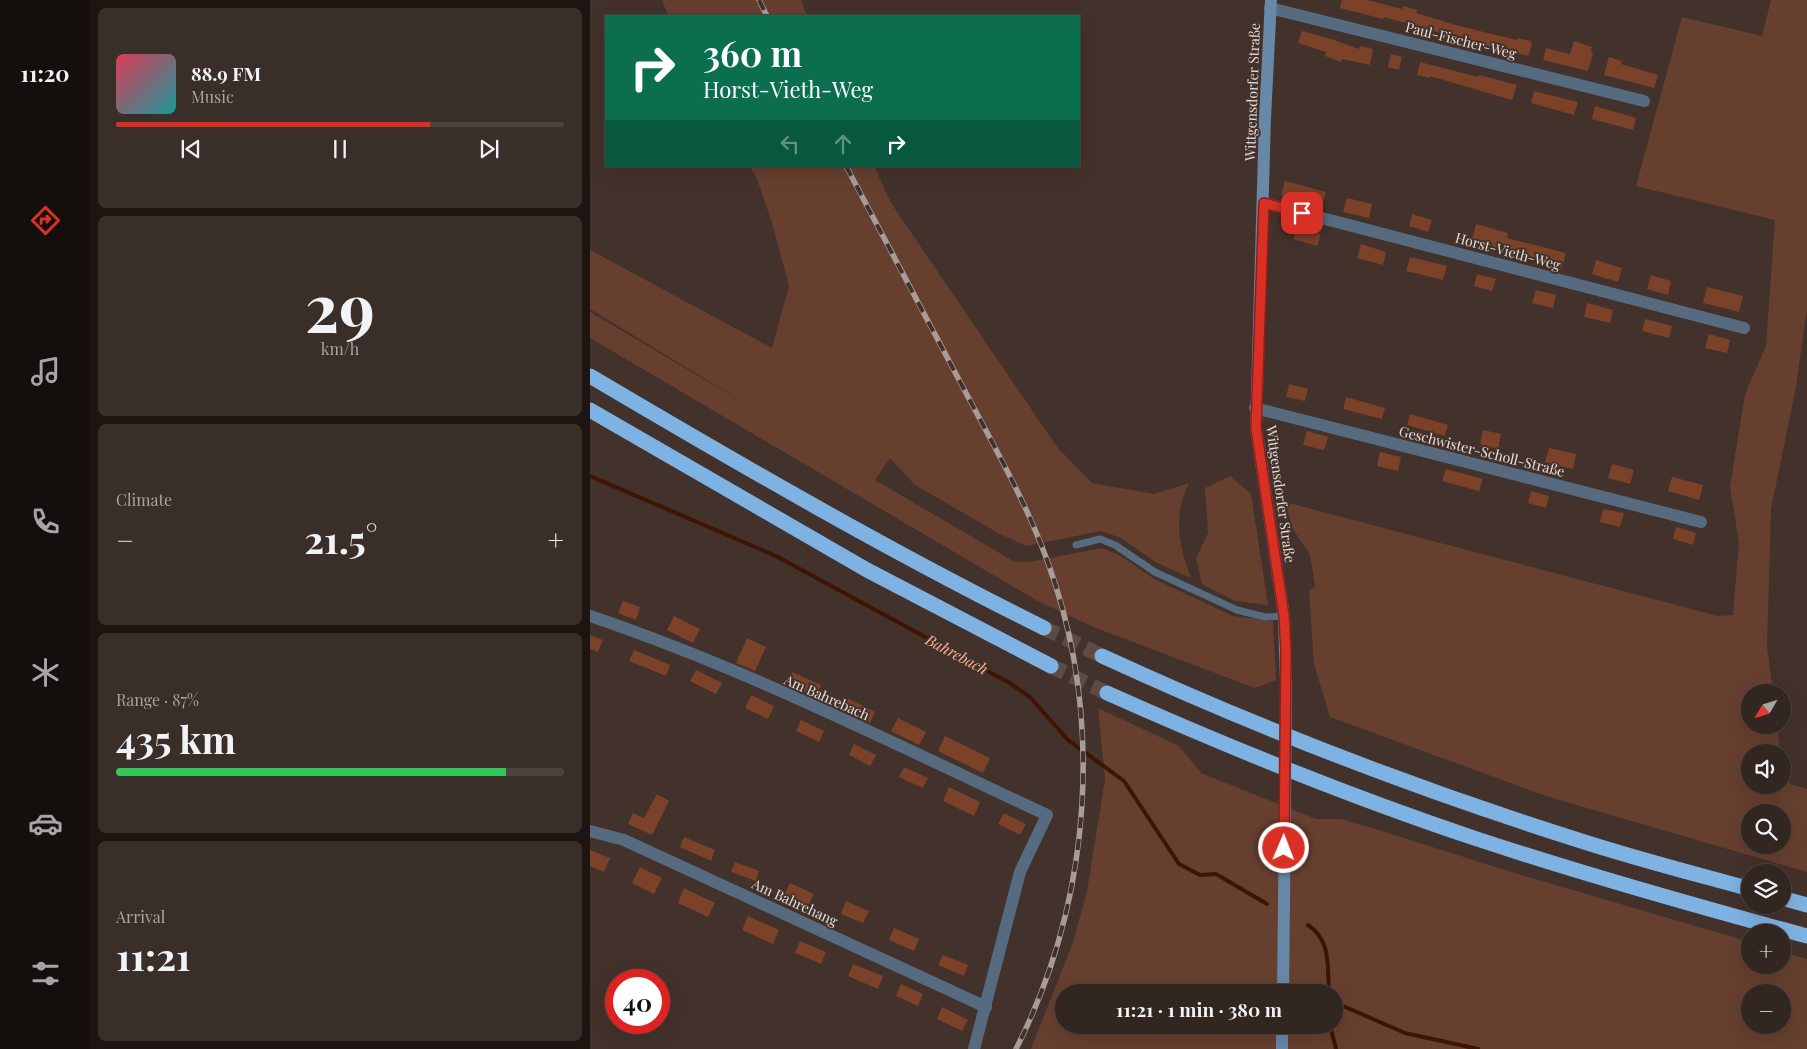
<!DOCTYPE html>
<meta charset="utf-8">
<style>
body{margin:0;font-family:"Playfair Display",serif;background:#3a2e29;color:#f1f3f6;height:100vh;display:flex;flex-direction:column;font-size:19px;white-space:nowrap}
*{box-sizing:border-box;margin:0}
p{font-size:16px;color:#a8a5a5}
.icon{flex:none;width:28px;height:28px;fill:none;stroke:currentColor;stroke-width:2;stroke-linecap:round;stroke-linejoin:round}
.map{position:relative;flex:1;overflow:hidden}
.panel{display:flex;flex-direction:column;gap:8px;padding:8px;background:#1c1512;width:500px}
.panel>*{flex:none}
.banner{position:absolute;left:15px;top:15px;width:475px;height:152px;border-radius:0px;box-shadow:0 5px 20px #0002,0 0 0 1px #4d433e;background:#0b6e4f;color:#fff;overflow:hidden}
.needle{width:32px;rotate:231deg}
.buttons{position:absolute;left:1151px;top:684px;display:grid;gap:10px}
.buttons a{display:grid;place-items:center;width:50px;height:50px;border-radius:50%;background:#322620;box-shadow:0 5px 20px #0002,0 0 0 1px #4d433e;font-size:25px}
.speed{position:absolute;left:15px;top:969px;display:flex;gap:10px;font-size:25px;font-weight:700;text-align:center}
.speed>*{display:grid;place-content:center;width:65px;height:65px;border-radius:50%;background:#322620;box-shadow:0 5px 20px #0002,0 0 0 1px #4d433e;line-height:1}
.speed .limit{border:8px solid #d22;background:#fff;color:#111}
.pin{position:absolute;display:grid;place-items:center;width:42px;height:42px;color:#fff;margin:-21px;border-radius:10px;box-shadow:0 2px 8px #0006}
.me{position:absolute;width:55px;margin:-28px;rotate:1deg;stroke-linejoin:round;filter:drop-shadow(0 0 4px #0008)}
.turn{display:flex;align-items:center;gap:18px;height:105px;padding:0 15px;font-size:22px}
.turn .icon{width:65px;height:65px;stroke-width:2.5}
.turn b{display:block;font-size:35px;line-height:42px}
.lanes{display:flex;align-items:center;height:48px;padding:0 15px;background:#0003;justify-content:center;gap:25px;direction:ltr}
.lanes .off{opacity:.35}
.big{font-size:38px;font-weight:700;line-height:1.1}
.panel .tile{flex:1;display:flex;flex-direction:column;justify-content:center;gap:8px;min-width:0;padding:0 18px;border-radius:8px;background:#3a2e29}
.panel .dial{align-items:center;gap:0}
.dial b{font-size:65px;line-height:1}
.song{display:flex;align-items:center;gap:15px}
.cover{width:60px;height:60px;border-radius:8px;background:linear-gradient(135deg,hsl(350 70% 55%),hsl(180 70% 35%))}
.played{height:5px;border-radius:2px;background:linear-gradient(90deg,#d93025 70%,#4d433e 70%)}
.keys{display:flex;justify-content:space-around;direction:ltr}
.heat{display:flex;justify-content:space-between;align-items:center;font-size:28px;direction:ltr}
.charge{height:8px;border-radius:4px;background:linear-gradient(90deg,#34c759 87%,#4d433e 0)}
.trip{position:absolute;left:465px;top:984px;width:288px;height:50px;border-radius:25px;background:#322620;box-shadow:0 5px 20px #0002,0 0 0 1px #4d433e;font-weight:700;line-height:50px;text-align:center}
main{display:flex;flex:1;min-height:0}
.dock{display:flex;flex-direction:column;width:90px;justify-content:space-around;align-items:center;background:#140f0d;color:#a8a5a5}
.dock .icon{width:35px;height:35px}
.dock .current{color:#d93025}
.dock b{font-size:22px;color:#f1f3f6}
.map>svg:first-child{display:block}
.green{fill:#663f2f;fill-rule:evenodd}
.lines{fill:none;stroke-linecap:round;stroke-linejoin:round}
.stream{stroke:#3e1403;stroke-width:4}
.building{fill:#7b4129}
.highway-tunnel{stroke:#5c4c45;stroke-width:15;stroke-dasharray:15 8;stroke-linecap:butt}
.lane{stroke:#566b7f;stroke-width:7}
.street{stroke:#566b7f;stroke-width:12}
.secondary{stroke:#6788a7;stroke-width:12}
.highway{stroke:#7eb2e2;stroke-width:15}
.rail-casing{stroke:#a99c96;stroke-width:5.5}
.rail{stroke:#43322b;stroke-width:4;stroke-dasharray:11;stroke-linecap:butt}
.secondary-bridge{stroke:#6788a7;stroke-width:12}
.route-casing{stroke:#8d1f18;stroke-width:12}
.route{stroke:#d93025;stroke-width:9}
.labels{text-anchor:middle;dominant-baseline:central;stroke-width:4;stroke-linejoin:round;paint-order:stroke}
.street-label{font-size:14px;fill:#e8ddd8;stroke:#43322b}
.water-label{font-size:15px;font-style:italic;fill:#fcb295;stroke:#43322b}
</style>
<main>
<nav class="dock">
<b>11:20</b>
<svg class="icon current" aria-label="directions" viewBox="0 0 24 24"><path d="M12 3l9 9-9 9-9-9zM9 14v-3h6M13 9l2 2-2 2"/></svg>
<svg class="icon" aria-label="music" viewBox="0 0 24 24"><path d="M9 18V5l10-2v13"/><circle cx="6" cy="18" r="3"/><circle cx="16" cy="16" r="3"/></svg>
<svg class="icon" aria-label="phone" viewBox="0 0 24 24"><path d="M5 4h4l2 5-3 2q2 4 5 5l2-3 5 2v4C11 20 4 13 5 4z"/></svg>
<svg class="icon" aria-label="climate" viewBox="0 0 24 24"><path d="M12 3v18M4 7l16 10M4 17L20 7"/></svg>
<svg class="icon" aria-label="car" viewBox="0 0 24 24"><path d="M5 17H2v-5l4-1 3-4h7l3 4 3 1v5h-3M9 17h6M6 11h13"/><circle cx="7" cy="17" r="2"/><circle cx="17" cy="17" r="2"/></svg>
<svg class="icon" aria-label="filters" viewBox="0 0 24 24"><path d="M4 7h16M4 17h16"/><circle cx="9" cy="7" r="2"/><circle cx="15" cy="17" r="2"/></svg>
</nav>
<section class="panel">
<div class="tile">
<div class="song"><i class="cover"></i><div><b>88.9 FM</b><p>Music</p></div></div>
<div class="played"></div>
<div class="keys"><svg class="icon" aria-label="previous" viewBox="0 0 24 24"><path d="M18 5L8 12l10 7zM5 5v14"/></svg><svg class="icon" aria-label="pause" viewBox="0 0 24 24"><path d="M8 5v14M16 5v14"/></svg><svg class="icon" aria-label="next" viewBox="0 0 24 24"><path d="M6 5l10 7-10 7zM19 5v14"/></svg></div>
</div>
<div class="tile dial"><b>29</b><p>km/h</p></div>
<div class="tile"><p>Climate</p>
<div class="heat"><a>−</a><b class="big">21.5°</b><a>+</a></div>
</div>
<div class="tile"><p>Range · 87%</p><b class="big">435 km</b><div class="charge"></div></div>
<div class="tile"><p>Arrival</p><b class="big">11:21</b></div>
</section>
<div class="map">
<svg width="1217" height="1049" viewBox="0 0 1217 1049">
<rect width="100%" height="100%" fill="#43322b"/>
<g class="green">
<path d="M72,0H211L217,16H78Z"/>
<path d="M1181,0H1217V308L1206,387L1181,509L1177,647L1183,692H1160V725H1187L1190,752H1160V785H1192L1193,769L1200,784L1217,789V872L956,796L740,717L724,664L719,591L725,586L720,555L703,529L695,502L1128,616L1143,615L1149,543L1140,487L1155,394L1176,346L1185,220L1046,186L1092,17L1172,36ZM1192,812V845H1160V812Z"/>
<path d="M160,166H284L301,203L467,447L502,483L564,494L599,483C583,517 588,543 601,578L567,563L531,538L511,531L436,546L410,534L325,485L300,458L285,480L425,562H439L512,548L529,555L566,580L643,616L683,621L686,680L665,688L506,628L446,600L0,338V312L168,411L0,309V250L182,348L199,286L182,223L167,179Z"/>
<path d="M640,476L661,494L678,605L645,601L612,584L606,558L618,533L615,488Z"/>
<path d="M508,708L589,746L611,773L726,819H751L779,827L918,871L1160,942V965H1192L1193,952L1217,959V1049H441L483,942L497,891L515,779ZM474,992H744V1025H474ZM1160,992H1192V1025H1160Z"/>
</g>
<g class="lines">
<g class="stream">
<path d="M0,476L186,556L418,682L440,697L478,740L534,781L589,864L610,875L626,874L677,904"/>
<path d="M718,925C742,941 737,967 739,992"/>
<path d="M744,1002L815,1033L888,1049"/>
<path d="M740,1025L746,1049"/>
</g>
</g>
<g class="building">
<path d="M752,0H777L812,9L813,6L827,10L826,13L869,26L927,40V38L941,41L942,45L938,56L909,49L794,17L793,19L750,8Z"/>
<path d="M712,31L741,39L769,49L770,46L783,49L780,65L752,59L751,62L735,56L736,52L708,43Z"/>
<path d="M984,41L1002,47L1001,52L1003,53L998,71L953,60L956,48L980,54Z"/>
<path d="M801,54L812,57L809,70L798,67Z"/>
<path d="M1019,57L1032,61L1031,64L1068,75L1064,88L1014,75Z"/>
<path d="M830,62L888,77L889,75L927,85L922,100L840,76V78L827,75Z"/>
<path d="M944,91L988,102L984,115L941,103Z"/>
<path d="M1005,106L1046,118L1043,130L1002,119Z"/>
<path d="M695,181L736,192L732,206L691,195Z"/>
<path d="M757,198L782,204L779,218L753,212Z"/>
<path d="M822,214L842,220L838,232L819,226Z"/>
<path d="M886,224L918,233L917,238L976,253L972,268L881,244Z"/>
<path d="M707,227L731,234L727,246L703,239Z"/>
<path d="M771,244L796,252L793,265L767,258Z"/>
<path d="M820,257L857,266L853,280L816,271Z"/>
<path d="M1006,260L1032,268L1028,282L1002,274Z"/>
<path d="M887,274L906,279L902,291L884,286Z"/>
<path d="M1061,275L1081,281L1078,295L1057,289Z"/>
<path d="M1117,287L1153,296L1149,312L1113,303Z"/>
<path d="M946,290L966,295L963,308L942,303Z"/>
<path d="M997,303L1023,310L1020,323L994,317Z"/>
<path d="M1055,319L1082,326L1079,338L1052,331Z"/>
<path d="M1119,334L1140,340L1137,353L1115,348Z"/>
<path d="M699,384L718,389L715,401L696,397Z"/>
<path d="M756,397L795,408L792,419L753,409Z"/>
<path d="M820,414L858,425L855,436L817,425Z"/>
<path d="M893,430L911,434L908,449L890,444Z"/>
<path d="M717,431L738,437L734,450L713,445Z"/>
<path d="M959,448L986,454L983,469L955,462Z"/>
<path d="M790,452L811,457L808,471L787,466Z"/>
<path d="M1022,464L1044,470L1040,484L1018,478Z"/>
<path d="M856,469L893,479L889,491L852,481Z"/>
<path d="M1082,477L1113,485L1109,500L1078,491Z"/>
<path d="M941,491L959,496L956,508L938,503Z"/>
<path d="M1013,509L1034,513L1030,527L1010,522Z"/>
<path d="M1086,527L1106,533L1103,545L1083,539Z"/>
<path d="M33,601L50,607L46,620L28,613Z"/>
<path d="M84,616L110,629L103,643L77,630Z"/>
<path d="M0,635L13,640L8,652L0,649Z"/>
<path d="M157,638L176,647L165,671L146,663Z"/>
<path d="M44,650L80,665L76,676L39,661Z"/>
<path d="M106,670L132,683L126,694L100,681Z"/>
<path d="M202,672L231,685L225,697L196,685Z"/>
<path d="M161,695L184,706L178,719L155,708Z"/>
<path d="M257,698L285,712L280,723L252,710Z"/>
<path d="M308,718L336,732L329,745L301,731Z"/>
<path d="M211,720L234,731L229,742L206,731Z"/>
<path d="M355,736L400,758L393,773L348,751Z"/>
<path d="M264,744L286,755L280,766L259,755Z"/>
<path d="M314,767L338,778L333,788L309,777Z"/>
<path d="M359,787L390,802L384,816L353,801Z"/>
<path d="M67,794L79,801L62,835L38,824L43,813L54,818Z"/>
<path d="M414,813L436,824L430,835L408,824Z"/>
<path d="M94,837L125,850L121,861L90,847Z"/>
<path d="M0,850L20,858L14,872L0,866Z"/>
<path d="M145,862L169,871L166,881L141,872Z"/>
<path d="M50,867L72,878L64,894L42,883Z"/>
<path d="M200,883L224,894L218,906L194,895Z"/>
<path d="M94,888L125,903L118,917L88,903Z"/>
<path d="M256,901L279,911L273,923L251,914Z"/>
<path d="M158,916L189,930L183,944L152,930Z"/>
<path d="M304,928L329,939L324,951L299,940Z"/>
<path d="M210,941L236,952L231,964L205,953Z"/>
<path d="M353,955L378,965L374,976L348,965Z"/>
<path d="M263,964L293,976L288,989L258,976Z"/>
<path d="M311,984L333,994L328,1006L306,996Z"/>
<path d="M352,1007L378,1020L372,1031L347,1019Z"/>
</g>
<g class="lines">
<g class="highway-tunnel">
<path d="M454,628L512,656"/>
<path d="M461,666L517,693"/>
</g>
<path class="lane" d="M486,545L510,539L525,545L565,572L647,610L675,617L694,616"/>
<g class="street">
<path d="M680,8L1054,101"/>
<path d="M674,203L1154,328"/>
<path d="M665,408L1111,522"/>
<path d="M0,616C157,669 307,745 457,815L430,872L384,1049"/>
<path d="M0,831L34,840L396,1007"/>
</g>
<g class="secondary">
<path d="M681,0L675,118L666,428L694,616L696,683"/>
<path d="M693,992L695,811"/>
<path d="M692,1025V1049"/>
</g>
<g class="highway">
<path d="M0,376C149,464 299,551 454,628"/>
<path d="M0,410L277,570L461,666"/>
<path d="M512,656C666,727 824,788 985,839C1043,858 1102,873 1160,889"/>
<path d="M517,693C638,747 761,797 887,839C996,875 1106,906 1217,936"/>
<path d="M1192,898L1217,905"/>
</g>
<g class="rail-casing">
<g id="rail">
<path d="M169,0L177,16"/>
<path d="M256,166C296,242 336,318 376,393C405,448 436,502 457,560C515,718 502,899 426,1049"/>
</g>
</g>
<use href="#rail" class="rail"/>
<path class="secondary-bridge" d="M695,811L696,683"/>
</g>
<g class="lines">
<g class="route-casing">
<path id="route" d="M694,848L696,650L694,616L666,428L674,203L712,213"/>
</g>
<use href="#route" class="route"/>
</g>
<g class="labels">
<g class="street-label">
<text transform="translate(871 40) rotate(14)">Paul-Fischer-Weg</text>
<text transform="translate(662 92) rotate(-88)">Wittgensdorfer Straße</text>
<text transform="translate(918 251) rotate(15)">Horst-Vieth-Weg</text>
<text transform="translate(892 451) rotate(14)">Geschwister-Scholl-Straße</text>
<text transform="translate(691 494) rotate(82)">Wittgensdorfer Straße</text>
<text transform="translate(237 697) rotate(24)">Am Bahrebach</text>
<text transform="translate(205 902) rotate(25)">Am Bahrehang</text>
</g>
<g class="water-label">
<text transform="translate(367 654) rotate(28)">Bahrebach</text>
</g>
</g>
</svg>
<div class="buttons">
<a><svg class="needle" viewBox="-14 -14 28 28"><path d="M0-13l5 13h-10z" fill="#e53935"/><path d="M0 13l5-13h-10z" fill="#a8a5a5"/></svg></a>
<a><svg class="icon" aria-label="sound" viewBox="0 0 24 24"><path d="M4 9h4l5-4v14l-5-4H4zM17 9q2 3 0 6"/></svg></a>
<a><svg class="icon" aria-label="search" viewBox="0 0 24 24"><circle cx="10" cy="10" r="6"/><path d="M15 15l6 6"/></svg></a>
<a><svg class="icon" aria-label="layers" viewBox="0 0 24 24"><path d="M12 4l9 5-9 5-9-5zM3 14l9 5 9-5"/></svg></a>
<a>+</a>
<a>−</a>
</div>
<div class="speed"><div class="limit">40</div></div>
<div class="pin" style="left:712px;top:213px;background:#d93025"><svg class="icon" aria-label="arrive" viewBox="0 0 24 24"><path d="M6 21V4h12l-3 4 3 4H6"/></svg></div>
<svg class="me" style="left:694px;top:848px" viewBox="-20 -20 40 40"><circle r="17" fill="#d93025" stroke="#fff" stroke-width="3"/><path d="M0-11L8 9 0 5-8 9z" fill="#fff"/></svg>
<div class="trip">11:21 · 1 min · 380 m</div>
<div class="banner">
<div class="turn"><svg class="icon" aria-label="right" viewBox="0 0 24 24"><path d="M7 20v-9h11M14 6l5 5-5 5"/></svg><div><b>360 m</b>Horst-Vieth-Weg</div></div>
<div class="lanes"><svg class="icon off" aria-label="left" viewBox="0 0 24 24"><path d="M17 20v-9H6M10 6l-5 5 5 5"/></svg><svg class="icon off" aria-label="ahead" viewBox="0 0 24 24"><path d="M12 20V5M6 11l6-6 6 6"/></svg><svg class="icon" aria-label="right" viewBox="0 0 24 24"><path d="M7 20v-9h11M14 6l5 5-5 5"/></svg></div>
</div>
</div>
</main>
